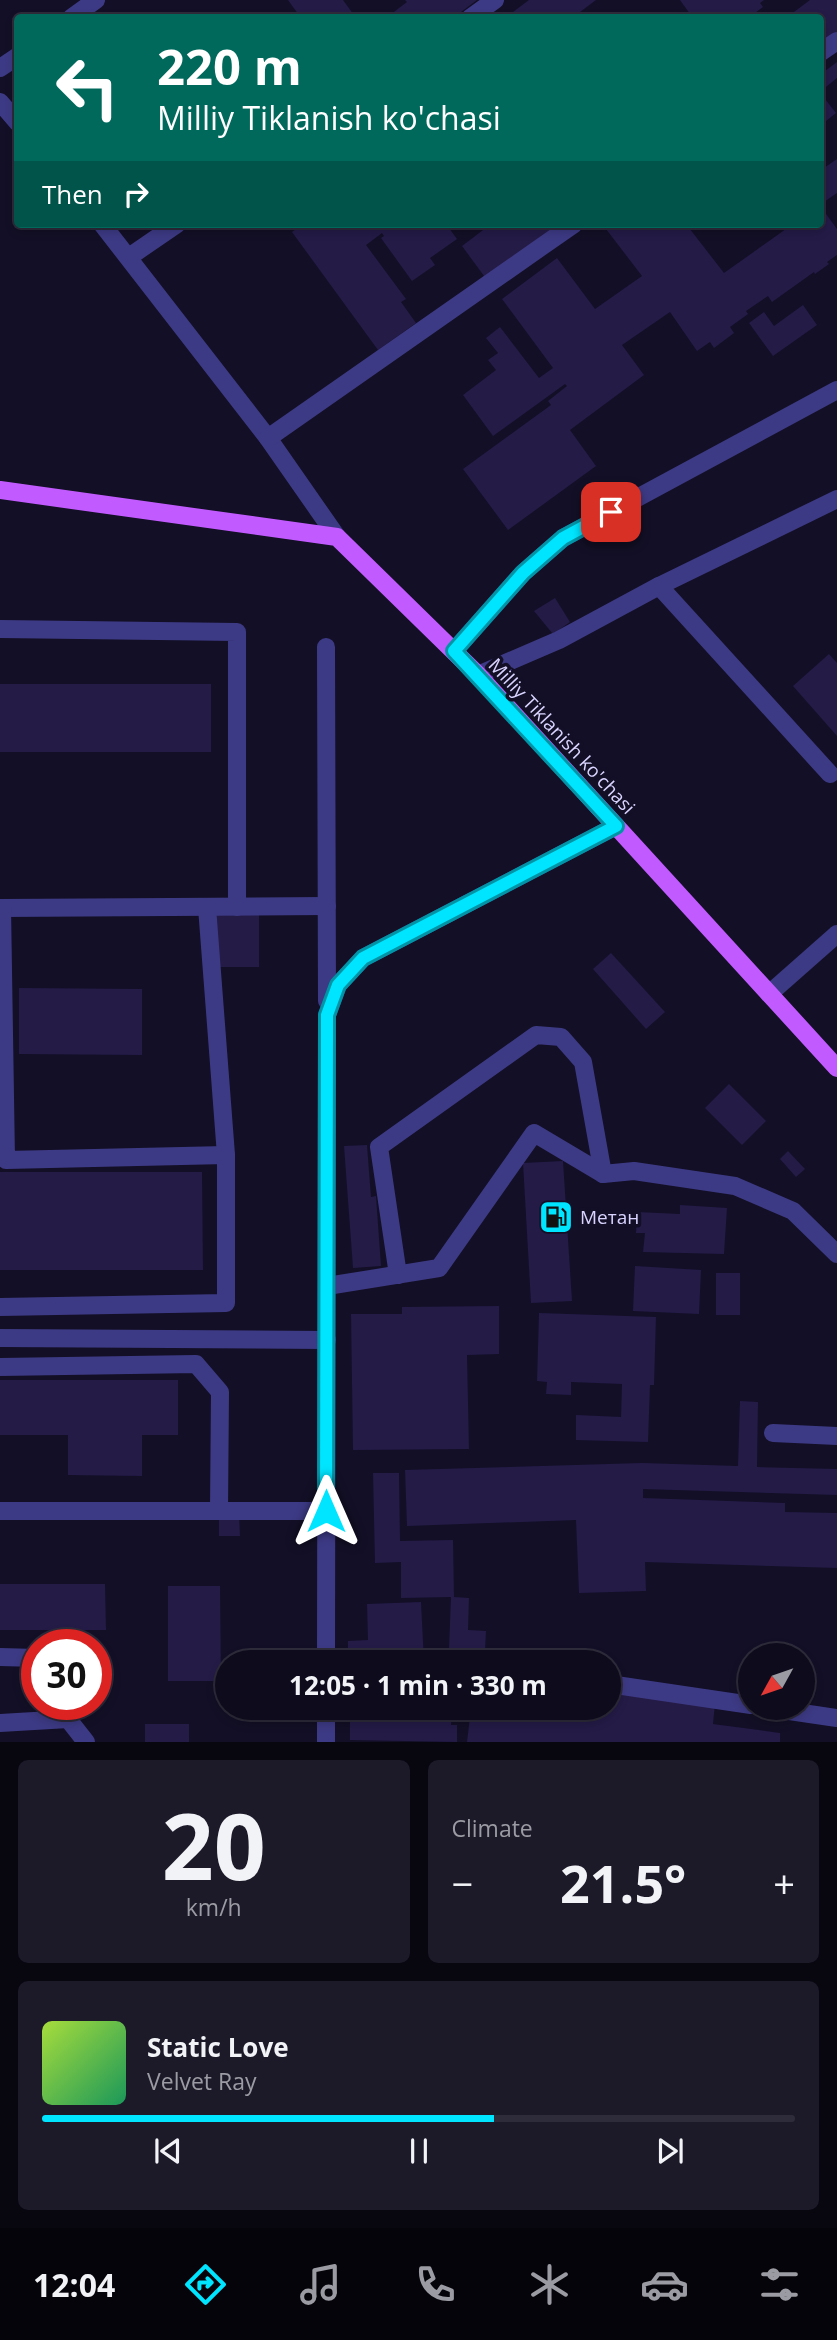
<!DOCTYPE html>
<meta charset="utf-8">
<style>
body{margin:0;font-family:"Open Sans",sans-serif;background:#1c1929;color:#f1f3f6;height:100vh;display:flex;flex-direction:column;font-size:26px;white-space:nowrap}
*{box-sizing:border-box;margin:0}
p{font-size:23px;color:#9b9ba3}
.icon{flex:none;width:38px;height:38px;fill:none;stroke:currentColor;stroke-width:2;stroke-linecap:round;stroke-linejoin:round}
.map{position:relative;height:1742px;overflow:hidden}
.side{display:flex;flex-direction:column;gap:18px;padding:18px;background:#08060f;flex:1}
.side>*{flex:none}
.guide{position:absolute;left:14px;top:14px;width:810px;height:214px;border-radius:7px;box-shadow:0 4px 10px #0003,0 0 0 2px #2e2b3b;background:#00695c;color:#fff;overflow:hidden}
.needle{width:46px;rotate:230deg}
.fabs{position:absolute;left:738px;top:1643px;display:grid;gap:14px}
.fabs a{display:grid;place-items:center;width:77px;height:77px;border-radius:50%;background:#0e0b1c;box-shadow:0 4px 10px #0003,0 0 0 2px #2e2b3b;font-size:35px}
.speed{position:absolute;left:21px;top:1629px;display:flex;gap:14px;font-size:35px;font-weight:700;text-align:center}
.speed>*{display:grid;place-content:center;width:91px;height:91px;border-radius:50%;background:#0e0b1c;box-shadow:0 4px 10px #0003,0 0 0 2px #2e2b3b;line-height:1}
.speed .limit{border:10px solid #d22;background:#fff;color:#111}
.pin{position:absolute;display:grid;place-items:center;width:60px;height:60px;color:#fff;margin:-30px;border-radius:14px;box-shadow:0 4px 10px #0006}
.me{position:absolute;width:77px;margin:-38px;rotate:0deg;stroke-linejoin:round;filter:drop-shadow(0 0 5px #0008)}
.turn{display:flex;align-items:center;gap:24px;height:147px;padding:0 28px;font-size:32px}
.turn .icon{width:91px;height:91px;stroke-width:2.5}
.turn b{display:block;font-size:49px;line-height:60px}
.then{display:flex;align-items:center;height:66px;padding:0 28px;background:#0003;gap:14px;font-size:26px}
.big{font-size:52px;font-weight:700;line-height:1.1}
.side .tile{flex:1;display:flex;flex-direction:column;justify-content:center;gap:10px;min-width:0;padding:0 24px;border-radius:10px;background:#1c1929}
.side .dial{align-items:center;gap:0}
.dial b{font-size:91px;line-height:1}
.song{display:flex;align-items:center;gap:21px}
.cover{width:84px;height:84px;border-radius:10px;background:linear-gradient(135deg,hsl(80 70% 55%),hsl(150 70% 35%))}
.played{height:7px;border-radius:4px;background:linear-gradient(90deg,#00e5ff 60%,#2e2b3b 60%)}
.keys{display:flex;justify-content:space-around;direction:ltr}
.heat{display:flex;justify-content:space-between;align-items:center;font-size:38px;direction:ltr}
.side .tiles{flex:1;display:grid;gap:18px;grid-template-columns:1fr 1fr}
.tile:last-child{grid-column:span 2}
.trip{position:absolute;left:215px;top:1650px;width:406px;height:70px;border-radius:35px;background:#0e0b1c;box-shadow:0 4px 10px #0003,0 0 0 2px #2e2b3b;font-weight:700;line-height:70px;text-align:center}
.tabs{display:flex;height:112px;justify-content:space-around;align-items:center;background:#06040b;color:#9b9ba3}
.tabs .icon{width:49px;height:49px}
.tabs .current{color:#00e5ff}
.tabs b{font-size:32px;color:#f1f3f6}
.map>svg:first-child{display:block}
.building{fill:#241b47}
.lines{fill:none;stroke-linecap:round;stroke-linejoin:round}
.minor{stroke:#3d3a85;stroke-width:18}
.major{stroke:#c25bff;stroke-width:18}
.route-casing{stroke:#0095a6;stroke-width:18}
.route{stroke:#00e5ff;stroke-width:12}
.labels{text-anchor:middle;dominant-baseline:central;stroke-width:7;stroke-linejoin:round;paint-order:stroke}
.street-label{font-size:19px;fill:#d9d4ff;stroke:#130f26}
.poi-label{font-size:19px;fill:#d9d4ff;stroke:#130f26;text-anchor:start}
</style>
<div class="map">
<svg width="837" height="1742" viewBox="0 0 837 1742">
<rect width="100%" height="100%" fill="#130f26"/>
<g class="building">
<path d="M288,0H343L356,18H301Z"/>
<path d="M405,0H477L453,18H386L407,2Z"/>
<path d="M529,0H596L572,18H505Z"/>
<path d="M680,0H764L760,3L763,7L748,18H693Z"/>
<path d="M810,0H837V32L821,44V18H786Z"/>
<path d="M837,62V78L821,91V74Z"/>
<path d="M821,94L836,113L821,125Z"/>
<path d="M837,159V193L821,204V170Z"/>
<path d="M821,207L837,229V255L827,262L829,264L815,274L814,272L772,302L768,296L746,311L748,314L730,327L734,333L714,348L710,342L697,351L670,312L622,345L644,375L570,430L596,466L508,530L463,469L551,405L548,401L567,386L565,384L493,436L463,395L496,370L488,360L498,353L486,338L500,327L539,378L553,368L502,299L557,258L595,309L642,276L606,229L612,224H686L724,273L793,224H821Z"/>
<path d="M303,224H446L457,239L430,258L435,265L412,281L381,238L384,236L382,233L366,245L406,299L401,302L416,323L378,350L292,232Z"/>
<path d="M491,224H552L556,230L487,280L462,246Z"/>
<path d="M803,305L817,325L773,356L749,323L764,312L774,326Z"/>
<path d="M555,598L570,622L553,634L534,611Z"/>
<path d="M829,654L837,663V736L793,686Z"/>
<rect x="0" y="684" width="211" height="68"/>
<rect x="214" y="912" width="45" height="55"/>
<path d="M611,953L665,1012L646,1029L593,969Z"/>
<path d="M19,988L142,989V1055L19,1054Z"/>
<path d="M729,1084L766,1121L742,1145L705,1108Z"/>
<path d="M367,1145L371,1197L376,1196L381,1266L353,1268L344,1146Z"/>
<path d="M788,1151L805,1169L796,1177L780,1159Z"/>
<path d="M563,1161L572,1301L531,1303L523,1163Z"/>
<path d="M0,1172H202L203,1270H0Z"/>
<path d="M680,1205L727,1208L724,1254L643,1252L645,1233H636L637,1212L680,1214Z"/>
<path d="M635,1266L701,1270L699,1314L633,1311Z"/>
<rect x="716" y="1273" width="24" height="42"/>
<path d="M499,1306V1354L467,1355L469,1449L353,1450L351,1314H402V1307Z"/>
<path d="M539,1313L656,1317L654,1385H650L648,1442L576,1440V1415L621,1417L622,1384L571,1382V1395L546,1394L547,1382L537,1381Z"/>
<path d="M0,1380H178V1435H142V1476L68,1475V1435H0Z"/>
<path d="M740,1401L758,1402L757,1467L837,1469V1495L643,1489V1498L785,1503V1512L837,1513V1568L645,1562L646,1591L579,1593L576,1520L407,1526L405,1470L642,1463L738,1466Z"/>
<path d="M373,1473H399L400,1541L453,1540L454,1597L469,1598L468,1630L486,1631L485,1651L449,1649L451,1597L401,1598V1562L375,1563Z"/>
<path d="M219,1513H239L240,1536H219Z"/>
<path d="M0,1584H105L106,1630H0Z"/>
<path d="M168,1586H220L221,1681H168Z"/>
<path d="M421,1602L424,1662H348V1641L368,1640L367,1604Z"/>
<path d="M613,1692L715,1704L713,1724L780,1733V1742H467L471,1708H609Z"/>
<path d="M350,1708H452L451,1725H457V1742L350,1740Z"/>
<rect x="145" y="1724" width="44" height="18"/>
</g>
<g class="lines">
<g class="minor">
<path d="M71,18L96,0"/>
<path d="M470,18L495,0"/>
<path d="M821,52L837,41"/>
<path d="M0,68L18,56"/>
<path d="M0,102L18,123"/>
<path d="M102,224L268,438L337,537"/>
<path d="M129,257L177,224"/>
<path d="M268,438L574,224"/>
<path d="M659,586L830,774"/>
<path d="M0,629L237,632V907"/>
<path d="M326,647L327,1001"/>
<path d="M454,651L523,573L563,538L837,390"/>
<path d="M478,675L559,640L659,586L837,499"/>
<path d="M0,908L327,906"/>
<path d="M2,908L6,1160L226,1155"/>
<path d="M769,994L837,934"/>
<path d="M398,1275L379,1147L536,1035L561,1037L583,1062L603,1174"/>
<path d="M327,1286L439,1268L534,1133L603,1174L634,1171L735,1186L793,1211L837,1254"/>
<path d="M0,1307L226,1303V1155L207,907"/>
<path d="M0,1338L327,1340"/>
<path d="M0,1367L196,1364L220,1392L219,1511"/>
<path d="M773,1433L837,1436"/>
<path d="M0,1511H326"/>
<path d="M0,1657L37,1658"/>
<path d="M326,1662L327,1015L338,985L363,958L616,826"/>
<path d="M609,1684L751,1705"/>
<path d="M68,1704V1719L86,1742"/>
<path d="M769,1708L837,1718"/>
<path d="M0,1723L68,1719"/>
<path d="M326,1742V1708"/>
</g>
<path class="major" d="M0,490L337,537L478,675L837,1068"/>
</g>
<g class="lines">
<g class="route-casing">
<path id="route" d="M326,1511L327,1015L338,985L363,958L616,826L454,651L523,573L563,538L611,512"/>
</g>
<use href="#route" class="route"/>
</g>
<defs>
<g id="fuel-square" transform="scale(1.75)"><rect x="-9" y="-9" width="18" height="18" rx="4" fill="#00e5ff" stroke="#130f26"/><path d="M-5.5-6h7V0h2V4h1.3V-2.5L3-4.5l.8-.8L6-3V5H2.5V1h-1V6h-7ZM-4.2-4.7v3.2H.2V-4.7Z" fill="#111"/></g>
</defs>
<g fill-rule="evenodd">
<use href="#fuel-square" x="556" y="1217"/>
</g>
<g class="labels">
<g class="street-label">
<text transform="translate(562 736) rotate(47)">Milliy Tiklanish ko'chasi</text>
</g>
<g class="poi-label">
<text x="580" y="1217">Метан</text>
</g>
</g>
</svg>
<div class="fabs">
<a><svg class="needle" viewBox="-14 -14 28 28"><path d="M0-13l5 13h-10z" fill="#e53935"/><path d="M0 13l5-13h-10z" fill="#9b9ba3"/></svg></a>
</div>
<div class="speed"><div class="limit">30</div></div>
<div class="pin" style="left:611px;top:512px;background:#d93025"><svg class="icon" aria-label="arrive" viewBox="0 0 24 24"><path d="M6 21V4h12l-3 4 3 4H6"/></svg></div>
<svg class="me" style="left:326px;top:1511px" viewBox="-20 -20 40 40"><path d="M0-17L14 15 0 8-14 15z" fill="#00e5ff" stroke="#fff" stroke-width="4"/></svg>
<div class="trip">12:05 · 1 min · 330 m</div>
<div class="guide">
<div class="turn"><svg class="icon" aria-label="left" viewBox="0 0 24 24"><path d="M17 20v-9H6M10 6l-5 5 5 5"/></svg><div><b>220 m</b>Milliy Tiklanish ko'chasi</div></div>
<div class="then">Then<svg class="icon" aria-label="right" viewBox="0 0 24 24"><path d="M7 20v-9h11M14 6l5 5-5 5"/></svg></div>
</div>
</div>
<section class="side">
<div class="tiles">
<div class="tile dial"><b>20</b><p>km/h</p></div>
<div class="tile"><p>Climate</p>
<div class="heat"><a>−</a><b class="big">21.5°</b><a>+</a></div>
</div>
<div class="tile">
<div class="song"><i class="cover"></i><div><b>Static Love</b><p>Velvet Ray</p></div></div>
<div class="played"></div>
<div class="keys"><svg class="icon" aria-label="previous" viewBox="0 0 24 24"><path d="M18 5L8 12l10 7zM5 5v14"/></svg><svg class="icon" aria-label="pause" viewBox="0 0 24 24"><path d="M8 5v14M16 5v14"/></svg><svg class="icon" aria-label="next" viewBox="0 0 24 24"><path d="M6 5l10 7-10 7zM19 5v14"/></svg></div>
</div>
</div>
</section>
<nav class="tabs">
<b>12:04</b>
<svg class="icon current" aria-label="directions" viewBox="0 0 24 24"><path d="M12 3l9 9-9 9-9-9zM9 14v-3h6M13 9l2 2-2 2"/></svg>
<svg class="icon" aria-label="music" viewBox="0 0 24 24"><path d="M9 18V5l10-2v13"/><circle cx="6" cy="18" r="3"/><circle cx="16" cy="16" r="3"/></svg>
<svg class="icon" aria-label="phone" viewBox="0 0 24 24"><path d="M5 4h4l2 5-3 2q2 4 5 5l2-3 5 2v4C11 20 4 13 5 4z"/></svg>
<svg class="icon" aria-label="climate" viewBox="0 0 24 24"><path d="M12 3v18M4 7l16 10M4 17L20 7"/></svg>
<svg class="icon" aria-label="car" viewBox="0 0 24 24"><path d="M5 17H2v-5l4-1 3-4h7l3 4 3 1v5h-3M9 17h6M6 11h13"/><circle cx="7" cy="17" r="2"/><circle cx="17" cy="17" r="2"/></svg>
<svg class="icon" aria-label="filters" viewBox="0 0 24 24"><path d="M4 7h16M4 17h16"/><circle cx="9" cy="7" r="2"/><circle cx="15" cy="17" r="2"/></svg>
</nav>
